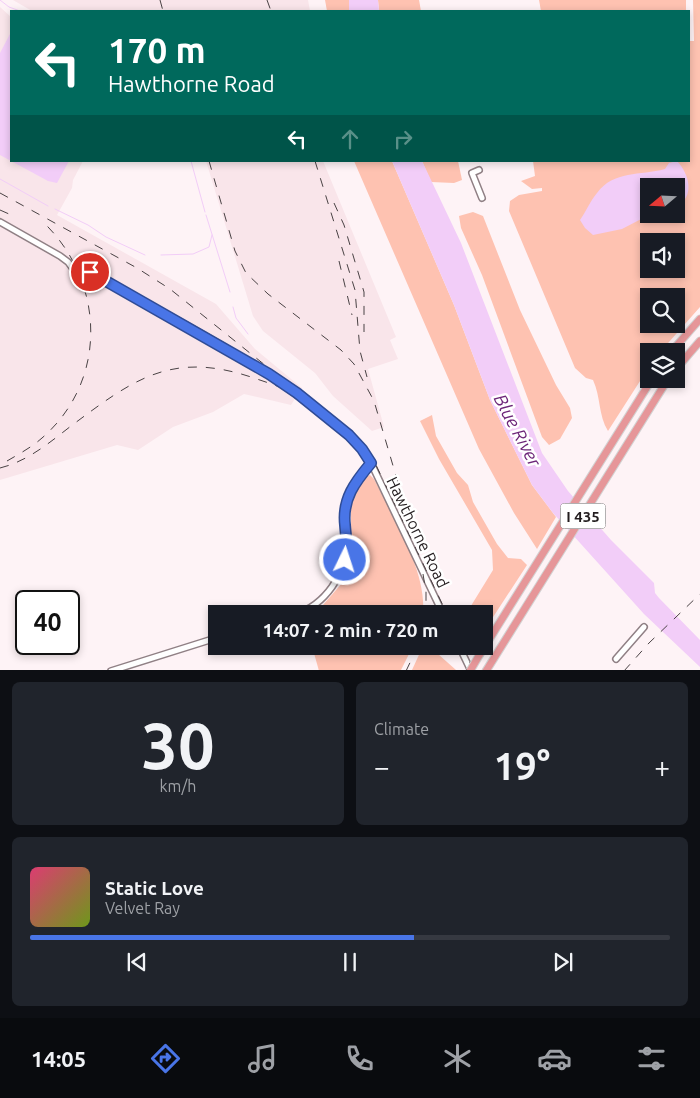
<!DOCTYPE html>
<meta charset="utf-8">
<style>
body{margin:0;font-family:Ubuntu,sans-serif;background:#20242c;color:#f1f3f6;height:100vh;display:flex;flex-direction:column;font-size:19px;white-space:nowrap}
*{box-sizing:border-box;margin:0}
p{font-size:16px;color:#9ea1a6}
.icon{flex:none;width:28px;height:28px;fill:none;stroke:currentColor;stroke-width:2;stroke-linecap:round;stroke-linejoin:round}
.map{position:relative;height:670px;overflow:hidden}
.panel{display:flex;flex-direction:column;gap:12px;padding:12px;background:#0d0f14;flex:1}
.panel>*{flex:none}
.hud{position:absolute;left:10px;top:10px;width:680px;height:152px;border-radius:0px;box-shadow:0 2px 8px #0003;background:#00695c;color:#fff;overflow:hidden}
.needle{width:32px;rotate:251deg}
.tools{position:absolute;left:640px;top:178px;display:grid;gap:10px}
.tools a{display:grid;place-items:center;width:45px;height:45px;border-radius:0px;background:#171b24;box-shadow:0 2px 8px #0003;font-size:25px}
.speed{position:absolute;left:15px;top:590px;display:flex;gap:10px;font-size:25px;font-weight:700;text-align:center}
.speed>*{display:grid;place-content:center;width:65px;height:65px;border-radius:50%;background:#171b24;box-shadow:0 2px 8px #0003;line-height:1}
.speed .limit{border:2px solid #111;border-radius:8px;background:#fff;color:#111}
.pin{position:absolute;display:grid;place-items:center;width:42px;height:42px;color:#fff;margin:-21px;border:2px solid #fff;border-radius:50%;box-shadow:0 1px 5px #0007}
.me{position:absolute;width:55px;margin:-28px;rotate:4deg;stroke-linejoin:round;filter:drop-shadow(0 0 4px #0008)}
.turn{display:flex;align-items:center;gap:18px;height:105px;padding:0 15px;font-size:22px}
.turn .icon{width:65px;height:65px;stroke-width:2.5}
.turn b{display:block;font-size:35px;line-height:42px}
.lanes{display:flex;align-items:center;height:48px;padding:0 15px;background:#0003;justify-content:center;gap:25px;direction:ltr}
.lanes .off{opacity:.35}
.big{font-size:38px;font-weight:700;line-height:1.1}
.panel .card{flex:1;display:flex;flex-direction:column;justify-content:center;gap:8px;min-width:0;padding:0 18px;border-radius:8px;background:#20242c}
.panel .dial{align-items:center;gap:0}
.dial b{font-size:65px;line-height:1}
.song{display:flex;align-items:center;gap:15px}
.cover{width:60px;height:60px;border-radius:8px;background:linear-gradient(135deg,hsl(340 70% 55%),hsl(80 70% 35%))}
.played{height:5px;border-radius:2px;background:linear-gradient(90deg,#4975e7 60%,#363941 60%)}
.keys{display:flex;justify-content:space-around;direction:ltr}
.heat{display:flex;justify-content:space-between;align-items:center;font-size:28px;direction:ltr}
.panel .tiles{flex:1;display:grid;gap:12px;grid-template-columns:1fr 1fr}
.card:last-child{grid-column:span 2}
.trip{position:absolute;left:208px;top:605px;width:285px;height:50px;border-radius:0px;background:#171b24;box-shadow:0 2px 8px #0003;font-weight:700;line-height:50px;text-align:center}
.tab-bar{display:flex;height:80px;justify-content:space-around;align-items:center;background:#090b0e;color:#9ea1a6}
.tab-bar .icon{width:35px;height:35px}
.tab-bar .selected{color:#4975e7}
.tab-bar b{font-size:22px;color:#f1f3f6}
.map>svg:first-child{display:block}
.built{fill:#f9e5ea}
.green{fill:#fec2b1;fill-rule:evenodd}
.water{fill:#f2cdf8}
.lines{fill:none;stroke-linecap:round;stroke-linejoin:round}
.stream{stroke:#f2cdf8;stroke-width:1}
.minor-casing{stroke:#908085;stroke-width:8}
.highway-casing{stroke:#d3d2d2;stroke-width:9}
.minor{stroke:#fff;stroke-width:5}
.highway{stroke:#e69699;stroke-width:7}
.rail{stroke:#494244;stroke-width:1;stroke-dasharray:9 9;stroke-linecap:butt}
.highway-bridge-casing{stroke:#d3d2d2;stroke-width:9;stroke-linecap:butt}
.highway-bridge{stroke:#e69699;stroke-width:7}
.route-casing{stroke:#2f4c96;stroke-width:12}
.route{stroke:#4975e7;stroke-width:9}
.labels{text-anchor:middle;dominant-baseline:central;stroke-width:5;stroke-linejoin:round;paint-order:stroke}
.shield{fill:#fff;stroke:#656162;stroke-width:1}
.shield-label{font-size:15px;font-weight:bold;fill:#231d1f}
.street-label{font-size:16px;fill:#231d1f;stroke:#fff}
.water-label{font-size:18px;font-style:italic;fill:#6c2578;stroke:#fff}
</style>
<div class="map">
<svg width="700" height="671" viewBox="0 0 700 671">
<rect width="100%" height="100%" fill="#fef3f6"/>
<g class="built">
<path d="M13,0H308L310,11H32Z"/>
<path d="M0,7L11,17V161H83L73,180L72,188L57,215L216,304L255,349L302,388L291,405L244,394L213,412L173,427L138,450L117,445L0,480Z"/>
<path d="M206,161H323L396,337L390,340L398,359L368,369L384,427L372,431L333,396L315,373L263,331L253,316Z"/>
</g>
<g class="green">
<path d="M325,0H349V11H327Z"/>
<path d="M378,0H419L421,11H379Z"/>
<path d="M539,0H686V11H541Z"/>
<path d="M693,0H700V307L661,351H649V367L608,431C598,415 601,397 593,380L586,378L575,368L509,211L510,201L519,195L542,191V188L532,189L521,181L535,176L533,161H689V41H694ZM649,186H676V214H649ZM649,241H676V269H649ZM649,296H676V324H649Z"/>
<path d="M354,161H392L454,305L490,400L532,485L556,517L537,549L514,513L479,449Z"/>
<path d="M422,161H458L462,180L454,183L431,182Z"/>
<path d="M473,212L483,216L520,310L556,385L570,408L572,418L560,439L549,445L542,437L482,275L461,228L459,216Z"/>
<path d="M432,415L436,436L457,473L468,485L473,502L497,544L508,558L521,559L527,565L484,631V614H466L493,570L492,550L439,459L420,421Z"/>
<path d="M370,475L374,479C393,517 427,571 423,614H309L323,605L343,582L351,555V502L365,477Z"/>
<path d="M312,646H413L401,670L319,671Z"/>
<path d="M423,646H429L456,670H412Z"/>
</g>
<g class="water">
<path d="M349,0H378L379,11H349Z"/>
<path d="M11,32V161H69L57,183L48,181L0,155V53Z"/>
<path d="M392,161H422L461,243L542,453L568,491L611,540L654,583L655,593L659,598L700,640V667L644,614L553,513L532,485L490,400L454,305Z"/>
<path d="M677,161C690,175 695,197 676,207V186H649V214H656L647,216L622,229L593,235L585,228L580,220C586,212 590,201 597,193C614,170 640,176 665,169L669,163Z"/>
</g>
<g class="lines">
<g class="stream">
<path d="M0,0L9,7L20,11"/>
<path d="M191,161L205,212"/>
<path d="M0,179L48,206"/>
<path d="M55,209L88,225L106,237L145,255"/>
<path d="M206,215L230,292"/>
<path d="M161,255L193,254L209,247L212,235"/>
<path d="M233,307L236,318L248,334"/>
</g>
<g class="minor-casing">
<g id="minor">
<path d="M479,170L472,173L482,198"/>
<path d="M0,222L60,256L68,262L79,277L89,272L100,277C171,318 247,354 311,406C333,424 355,438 371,463L443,614"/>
<path d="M296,614C325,605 346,574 347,544C348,529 343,516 346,502C349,487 362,474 371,463"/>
<path d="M459,646L471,671"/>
<path d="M616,659L644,627"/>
<path d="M111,671L216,638"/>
</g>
</g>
<g class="highway-casing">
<g id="highway">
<path d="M672,351L700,319"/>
<path d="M676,369L700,341"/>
<path d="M480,654L652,379"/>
<path d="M486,671L668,379"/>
</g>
</g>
<use href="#minor" class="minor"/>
<use href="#highway" class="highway"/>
<g class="rail">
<path d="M160,0L163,11"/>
<path d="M267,0L271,11"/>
<path d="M209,161L235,251L246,273L268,294L341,350L354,364L374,401L406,510L430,561L435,578"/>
<path d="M315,161L355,290L360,351L367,377"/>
<path d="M0,193L137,268L170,289L356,438L375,463L447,614"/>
<path d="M334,203L344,225L364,292V332"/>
<path d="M0,210L9,214"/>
<path d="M339,261L352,315"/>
<path d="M108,279L248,357"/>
<path d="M7,461C19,454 32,447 42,438C109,380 105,280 42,221"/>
<path d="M0,468C28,461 49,443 71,426C134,379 172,350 254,378C268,383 283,387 296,395"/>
<path d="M423,574L426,592V614"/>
<path d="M462,646L474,671"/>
<path d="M406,671L418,646"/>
<path d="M624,671L649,643L700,594"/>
</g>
<g class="highway-bridge-casing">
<path id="highway-bridge" d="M470,671L480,654"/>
</g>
<use href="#highway-bridge" class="highway-bridge"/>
</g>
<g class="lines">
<g class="route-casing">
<path id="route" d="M90,272L269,374L297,393L349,435L362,449L371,463C355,482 342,499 345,525C346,539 348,546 345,560"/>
</g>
<use href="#route" class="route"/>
</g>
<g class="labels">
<rect class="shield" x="560.5" y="503.5" width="45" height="25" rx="4"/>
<g class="shield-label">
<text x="583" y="516">I 435</text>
</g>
<g class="street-label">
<text transform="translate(418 532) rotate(64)">Hawthorne Road</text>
</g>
<g class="water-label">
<text transform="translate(518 430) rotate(62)">Blue River</text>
</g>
</g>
</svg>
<div class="tools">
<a><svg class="needle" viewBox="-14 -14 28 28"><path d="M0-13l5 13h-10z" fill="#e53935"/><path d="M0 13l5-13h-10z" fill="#9ea1a6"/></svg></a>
<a><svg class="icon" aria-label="sound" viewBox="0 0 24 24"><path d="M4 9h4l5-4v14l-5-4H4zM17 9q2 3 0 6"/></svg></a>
<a><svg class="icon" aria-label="search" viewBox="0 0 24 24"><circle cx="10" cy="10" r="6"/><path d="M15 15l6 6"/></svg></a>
<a><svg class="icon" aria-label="layers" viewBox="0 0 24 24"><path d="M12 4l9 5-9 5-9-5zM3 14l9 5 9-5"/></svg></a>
</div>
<div class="speed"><div class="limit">40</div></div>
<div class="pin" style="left:90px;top:272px;background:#d93025"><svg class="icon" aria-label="arrive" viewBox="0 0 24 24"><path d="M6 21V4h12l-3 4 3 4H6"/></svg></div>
<svg class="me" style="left:345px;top:560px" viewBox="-20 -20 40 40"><circle r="17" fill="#4975e7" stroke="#fff" stroke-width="3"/><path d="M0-11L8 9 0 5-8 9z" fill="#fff"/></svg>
<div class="trip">14:07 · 2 min · 720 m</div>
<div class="hud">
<div class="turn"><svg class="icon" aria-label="left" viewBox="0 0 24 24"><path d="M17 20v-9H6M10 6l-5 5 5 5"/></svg><div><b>170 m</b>Hawthorne Road</div></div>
<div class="lanes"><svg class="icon" aria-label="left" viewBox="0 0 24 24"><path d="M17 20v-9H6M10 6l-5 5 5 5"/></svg><svg class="icon off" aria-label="ahead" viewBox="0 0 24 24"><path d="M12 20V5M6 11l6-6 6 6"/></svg><svg class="icon off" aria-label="right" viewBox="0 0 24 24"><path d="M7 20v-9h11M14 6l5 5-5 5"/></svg></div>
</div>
</div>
<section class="panel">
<div class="tiles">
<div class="card dial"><b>30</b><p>km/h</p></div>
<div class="card"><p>Climate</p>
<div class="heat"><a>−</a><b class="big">19°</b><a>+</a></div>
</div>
<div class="card">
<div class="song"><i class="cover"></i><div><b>Static Love</b><p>Velvet Ray</p></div></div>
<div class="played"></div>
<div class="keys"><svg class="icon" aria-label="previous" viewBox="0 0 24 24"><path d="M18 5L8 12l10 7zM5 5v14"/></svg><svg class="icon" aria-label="pause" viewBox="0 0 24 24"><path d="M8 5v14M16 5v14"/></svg><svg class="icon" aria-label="next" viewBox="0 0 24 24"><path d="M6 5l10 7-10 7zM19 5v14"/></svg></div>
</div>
</div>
</section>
<nav class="tab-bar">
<b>14:05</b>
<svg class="icon selected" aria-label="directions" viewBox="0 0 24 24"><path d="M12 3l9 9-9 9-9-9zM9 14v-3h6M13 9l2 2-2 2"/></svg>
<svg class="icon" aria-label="music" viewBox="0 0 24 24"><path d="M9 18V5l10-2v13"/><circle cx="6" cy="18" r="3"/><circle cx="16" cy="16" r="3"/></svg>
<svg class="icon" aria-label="phone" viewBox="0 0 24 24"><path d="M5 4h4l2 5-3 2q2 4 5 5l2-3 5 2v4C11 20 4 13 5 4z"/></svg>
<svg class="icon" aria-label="climate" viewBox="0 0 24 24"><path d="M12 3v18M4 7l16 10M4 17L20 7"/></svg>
<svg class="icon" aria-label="car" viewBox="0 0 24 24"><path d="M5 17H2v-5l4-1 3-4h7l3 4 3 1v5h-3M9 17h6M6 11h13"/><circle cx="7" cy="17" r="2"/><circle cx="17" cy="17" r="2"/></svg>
<svg class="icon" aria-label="filters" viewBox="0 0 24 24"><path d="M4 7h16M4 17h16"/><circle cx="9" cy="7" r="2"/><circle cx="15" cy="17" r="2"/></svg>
</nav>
